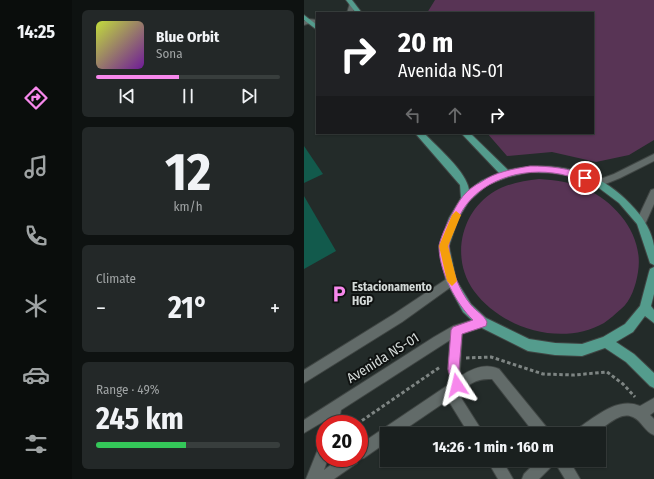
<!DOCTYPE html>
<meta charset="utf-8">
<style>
body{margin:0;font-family:"Fira Sans Condensed",sans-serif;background:#232828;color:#f1f3f6;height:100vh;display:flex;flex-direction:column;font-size:15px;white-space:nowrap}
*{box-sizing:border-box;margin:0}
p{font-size:13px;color:#9fa3a4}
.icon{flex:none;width:22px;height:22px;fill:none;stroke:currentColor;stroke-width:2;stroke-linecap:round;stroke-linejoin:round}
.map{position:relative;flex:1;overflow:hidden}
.drawer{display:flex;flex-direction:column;gap:10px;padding:10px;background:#0e1211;width:232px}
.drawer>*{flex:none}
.top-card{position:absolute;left:12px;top:12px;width:278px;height:122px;border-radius:0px;box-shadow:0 1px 3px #0004,0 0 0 1px #383e3d;background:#202124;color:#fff;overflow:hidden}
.speed{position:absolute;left:12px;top:415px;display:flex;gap:8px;font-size:20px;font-weight:700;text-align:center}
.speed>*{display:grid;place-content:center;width:52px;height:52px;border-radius:50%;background:#1a201f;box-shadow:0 1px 3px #0004,0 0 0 1px #383e3d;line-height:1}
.speed .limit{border:6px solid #d22;background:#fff;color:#111}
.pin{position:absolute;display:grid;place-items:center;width:34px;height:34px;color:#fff;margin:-17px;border:2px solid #fff;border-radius:50%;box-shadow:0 1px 4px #0007}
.me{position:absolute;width:44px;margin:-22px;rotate:350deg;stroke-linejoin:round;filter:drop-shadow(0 0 3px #0008)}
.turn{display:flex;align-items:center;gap:14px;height:84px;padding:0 16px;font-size:18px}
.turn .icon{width:52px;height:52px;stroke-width:2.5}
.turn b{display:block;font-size:28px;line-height:34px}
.lanes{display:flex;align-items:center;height:38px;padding:0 16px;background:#0003;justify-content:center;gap:20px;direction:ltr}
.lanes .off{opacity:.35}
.big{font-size:30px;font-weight:700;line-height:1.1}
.drawer .widget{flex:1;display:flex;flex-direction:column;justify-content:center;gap:6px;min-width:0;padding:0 14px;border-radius:6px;background:#232828}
.drawer .dial{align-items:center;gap:0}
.dial b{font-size:52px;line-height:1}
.song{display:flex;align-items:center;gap:12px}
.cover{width:48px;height:48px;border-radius:6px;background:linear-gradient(135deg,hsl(70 70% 55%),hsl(280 70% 35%))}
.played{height:4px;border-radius:2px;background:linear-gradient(90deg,#f788ec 45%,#383e3d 45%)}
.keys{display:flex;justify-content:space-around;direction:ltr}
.heat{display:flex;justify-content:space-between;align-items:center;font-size:22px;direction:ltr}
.charge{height:6px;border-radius:3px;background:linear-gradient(90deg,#34c759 49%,#383e3d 0)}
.trip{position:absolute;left:76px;top:427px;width:226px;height:40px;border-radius:0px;background:#1a201f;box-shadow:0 1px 3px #0004,0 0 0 1px #383e3d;font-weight:700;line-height:40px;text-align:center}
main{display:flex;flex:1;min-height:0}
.dock{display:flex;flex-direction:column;width:72px;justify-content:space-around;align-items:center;background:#0a0d0c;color:#9fa3a4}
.dock .icon{width:28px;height:28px}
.dock .current{color:#f788ec}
.dock b{font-size:18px;color:#f1f3f6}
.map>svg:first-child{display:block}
.green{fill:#583455}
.building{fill:#125a4c}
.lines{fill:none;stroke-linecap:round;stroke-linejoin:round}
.minor-casing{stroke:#404644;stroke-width:2}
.major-casing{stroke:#404644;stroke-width:2}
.path{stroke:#7e8583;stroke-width:3;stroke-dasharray:3.5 2.5;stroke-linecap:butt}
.minor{fill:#626b69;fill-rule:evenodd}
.major{fill:#549c8d;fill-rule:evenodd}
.route{fill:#f788ec;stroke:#a15899}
.slow{fill:#f59e0b}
.labels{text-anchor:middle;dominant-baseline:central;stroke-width:4;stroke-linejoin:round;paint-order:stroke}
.poi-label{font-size:12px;font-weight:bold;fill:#d3d9d7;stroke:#0f1211;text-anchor:start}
.near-street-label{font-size:14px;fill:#d3d9d7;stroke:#0f1211}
</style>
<main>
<nav class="dock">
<b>14:25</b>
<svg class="icon current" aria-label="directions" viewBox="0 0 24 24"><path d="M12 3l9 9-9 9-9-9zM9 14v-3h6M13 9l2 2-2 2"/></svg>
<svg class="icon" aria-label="music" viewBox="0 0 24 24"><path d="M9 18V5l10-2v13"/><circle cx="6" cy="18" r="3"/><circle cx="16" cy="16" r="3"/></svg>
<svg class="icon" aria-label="phone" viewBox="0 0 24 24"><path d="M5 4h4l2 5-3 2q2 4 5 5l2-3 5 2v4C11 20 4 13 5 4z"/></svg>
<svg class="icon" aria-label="climate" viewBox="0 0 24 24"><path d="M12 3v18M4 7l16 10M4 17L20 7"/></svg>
<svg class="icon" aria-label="car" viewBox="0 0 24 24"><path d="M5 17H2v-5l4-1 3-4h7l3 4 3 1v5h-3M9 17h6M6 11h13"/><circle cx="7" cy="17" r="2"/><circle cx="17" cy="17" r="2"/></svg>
<svg class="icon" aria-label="filters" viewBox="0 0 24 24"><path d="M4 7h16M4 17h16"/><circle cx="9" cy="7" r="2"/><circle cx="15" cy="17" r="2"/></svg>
</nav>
<section class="drawer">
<div class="widget">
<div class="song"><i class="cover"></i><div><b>Blue Orbit</b><p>Sona</p></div></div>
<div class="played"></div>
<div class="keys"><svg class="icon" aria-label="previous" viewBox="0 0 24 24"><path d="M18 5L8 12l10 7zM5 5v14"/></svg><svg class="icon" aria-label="pause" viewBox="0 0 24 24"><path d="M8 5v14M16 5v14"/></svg><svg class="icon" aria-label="next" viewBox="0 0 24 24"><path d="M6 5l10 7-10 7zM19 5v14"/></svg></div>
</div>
<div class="widget dial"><b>12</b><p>km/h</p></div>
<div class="widget"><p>Climate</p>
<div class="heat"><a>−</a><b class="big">21°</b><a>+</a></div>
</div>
<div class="widget"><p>Range · 49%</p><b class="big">245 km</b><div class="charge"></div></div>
</section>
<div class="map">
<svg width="350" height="479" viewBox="0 0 350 479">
<rect width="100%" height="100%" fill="#232b29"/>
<g class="green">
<path d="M131,0H350V140L325,155L292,162L248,152L203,156L183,133H289V13H123Z"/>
<path d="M235,179C251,180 267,182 282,189C313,203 340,236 334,272C332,285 327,301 317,309C311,314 306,319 300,323C258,347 198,329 170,291C146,258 157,211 191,191C205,183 220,181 235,179Z"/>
</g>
<g class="building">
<path d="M0,146L19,174L0,183Z"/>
<path d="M0,196L32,251L0,269Z"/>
</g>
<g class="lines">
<g class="minor-casing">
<g id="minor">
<path d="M46,3L51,4L49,13H43Z"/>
<path d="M5,19L13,20V24L6,23L0,25V21Z"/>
<path d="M350,154V161L316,178L294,187L289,183L291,181L310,174Z"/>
<path d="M350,189V204L342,222L340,225H334L332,222L347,190Z"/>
<path d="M147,276L151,278L152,281L151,284L98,322L0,383V370L90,314Z"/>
<path d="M178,317L182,318L184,322L182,326L158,334L156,369L157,376C169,368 182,363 195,369L244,429L246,434H231L188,379C172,378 166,384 154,393L180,434H165L144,400L94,434H83V442L60,458L54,459L53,463L30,479H2L16,444L21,442V458H24L20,470L36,458H55V445L147,383L144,369L146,340L37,410L34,424H22V420L0,433V420L130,337L149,326Z"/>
<path d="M350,398V412L346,415L350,419V435C341,432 338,421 329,417C316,410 301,428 290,433C285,436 277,434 271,434L273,429C291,417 314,396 336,406Z"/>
<path d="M183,460H198L209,479H194Z"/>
<path d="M234,460H265L276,479H261L250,461L249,465L235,479H218L220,474Z"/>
</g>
</g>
<g class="major-casing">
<g id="major">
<path d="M42,0H48L58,13H52Z"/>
<path d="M0,15L13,25V30L0,20Z"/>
<path d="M111,133H120C133,147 163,172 165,190L177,181L195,173L157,133H166L204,170C252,160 298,170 331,209C340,219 348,232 350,246C350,252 350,259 350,265L346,263L333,224L315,203L291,185L268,176L248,173L226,172L204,177L183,185L165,201L154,219L145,246L152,280L167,304L182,318L225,339L251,343L278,344L299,337L321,324L336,306L345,272L346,269L350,267V294L347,306L350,310V323L341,316L329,332L312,342L330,354L350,373V388L346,386L322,362L301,348L278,356L251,355L224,351L174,326L159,312L142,281L135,246L145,218L157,198L156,185Z"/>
</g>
</g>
<g class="path">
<path d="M162,358L187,357L239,374L270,375L303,372L319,384L331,397"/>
<path d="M53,424L136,367"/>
</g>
<use href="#minor" class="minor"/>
<use href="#major" class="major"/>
</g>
<path class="route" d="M226,166C246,166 265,168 284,176L285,178L281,181C270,178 260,174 249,173C211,168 167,184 153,222C151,229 144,241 145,248C147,268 154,289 167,305C172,311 180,315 183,322L182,326L158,334L155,369L159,385L157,389L153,391L149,389L144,369L147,330L149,327L169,320C152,304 135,271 135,247C135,238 153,202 160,195C164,190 171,185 177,182C191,172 209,169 226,166Z"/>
<path class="slow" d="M152,211L157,215L144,246L153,281L148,286L143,281L135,246L148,215Z"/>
<defs>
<g id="parking-bare" transform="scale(1.38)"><path d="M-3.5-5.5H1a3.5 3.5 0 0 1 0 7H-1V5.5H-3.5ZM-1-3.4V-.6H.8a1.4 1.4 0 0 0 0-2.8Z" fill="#f788ec" stroke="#0f1211" stroke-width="2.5" paint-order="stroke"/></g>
</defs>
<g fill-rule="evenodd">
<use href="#parking-bare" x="35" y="294"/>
</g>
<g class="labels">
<g class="poi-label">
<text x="48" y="287">Estacionamento<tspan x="48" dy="14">HGP</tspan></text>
</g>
<g class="near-street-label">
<text transform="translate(79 358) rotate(-32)">Avenida NS-01</text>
</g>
</g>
</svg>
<div class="speed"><div class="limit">20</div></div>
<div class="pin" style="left:281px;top:178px;background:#d93025"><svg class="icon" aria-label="arrive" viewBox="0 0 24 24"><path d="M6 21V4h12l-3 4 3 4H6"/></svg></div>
<svg class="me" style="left:153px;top:385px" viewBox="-20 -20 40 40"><path d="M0-17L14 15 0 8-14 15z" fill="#f788ec" stroke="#fff" stroke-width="4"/></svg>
<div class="trip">14:26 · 1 min · 160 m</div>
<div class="top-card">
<div class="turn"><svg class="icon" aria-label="right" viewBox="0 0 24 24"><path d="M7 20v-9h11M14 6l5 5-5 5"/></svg><div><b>20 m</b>Avenida NS-01</div></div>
<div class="lanes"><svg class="icon off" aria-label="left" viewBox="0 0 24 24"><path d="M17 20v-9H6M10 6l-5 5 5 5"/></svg><svg class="icon off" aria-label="ahead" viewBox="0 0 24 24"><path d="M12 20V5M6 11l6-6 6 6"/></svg><svg class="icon" aria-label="right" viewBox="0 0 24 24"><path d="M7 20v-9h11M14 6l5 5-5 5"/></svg></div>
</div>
</div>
</main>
